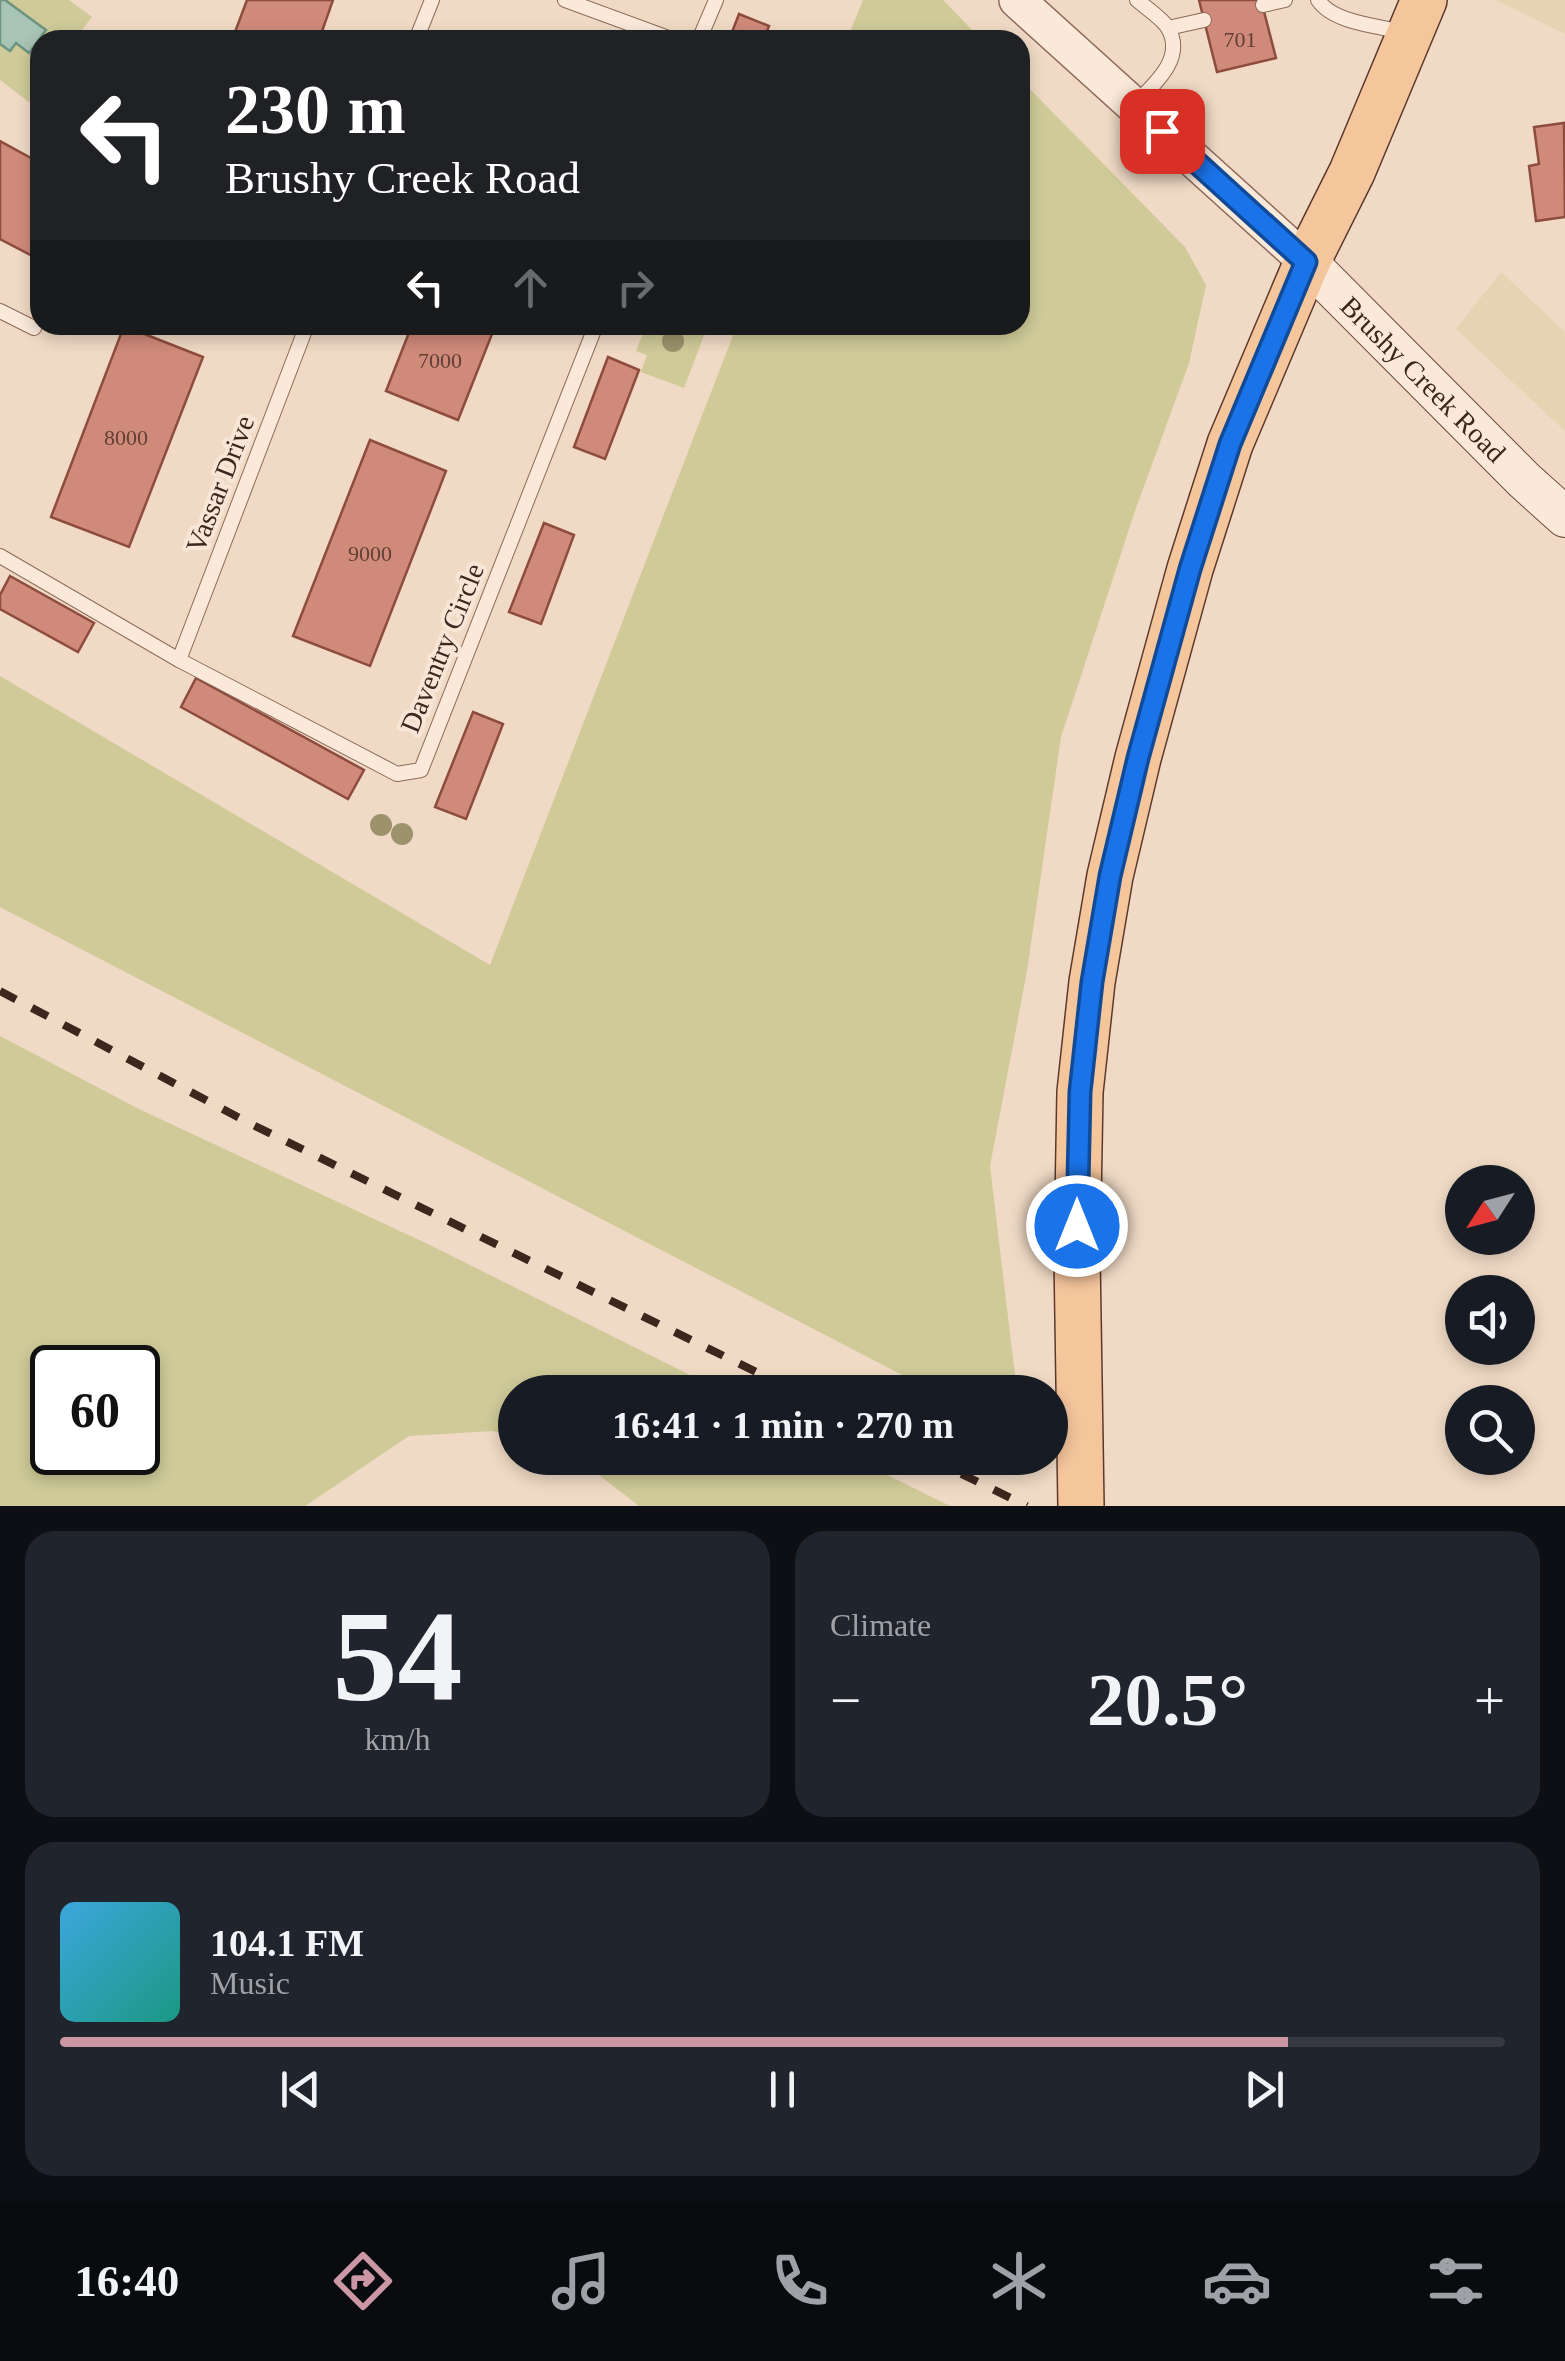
<!DOCTYPE html>
<meta charset="utf-8">
<style>
body{margin:0;font-family:Georgia,serif;background:#20242c;color:#f1f3f6;height:100vh;display:flex;flex-direction:column;font-size:38px;white-space:nowrap}
*{box-sizing:border-box;margin:0}
p{font-size:32px;color:#9ea1a6}
.icon{flex:none;width:55px;height:55px;fill:none;stroke:currentColor;stroke-width:2;stroke-linecap:round;stroke-linejoin:round}
.map{position:relative;height:1506px;overflow:hidden}
.sheet{display:flex;flex-direction:column;gap:25px;padding:25px;background:#0d0f14;flex:1}
.sheet>*{flex:none}
.top-card{position:absolute;left:30px;top:30px;width:1000px;height:305px;border-radius:30px;box-shadow:0 5px 15px #0003;background:#202124;color:#fff;overflow:hidden}
.needle{width:65px;rotate:234deg}
.tools{position:absolute;left:1445px;top:1165px;display:grid;gap:20px}
.tools a{display:grid;place-items:center;width:90px;height:90px;border-radius:50%;background:#171b24;box-shadow:0 5px 15px #0003;font-size:50px}
.speed{position:absolute;left:30px;top:1345px;display:flex;gap:20px;font-size:50px;font-weight:700;text-align:center}
.speed>*{display:grid;place-content:center;width:130px;height:130px;border-radius:50%;background:#171b24;box-shadow:0 5px 15px #0003;line-height:1}
.speed .limit{border:5px solid #111;border-radius:15px;background:#fff;color:#111}
.pin{position:absolute;display:grid;place-items:center;width:85px;height:85px;color:#fff;margin:-42px;border-radius:20px;box-shadow:0 5px 15px #0006}
.me{position:absolute;width:110px;margin:-55px;rotate:0deg;stroke-linejoin:round;filter:drop-shadow(0 0 8px #0008)}
.turn{display:flex;align-items:center;gap:35px;height:210px;padding:0 30px;font-size:45px}
.turn .icon{width:130px;height:130px;stroke-width:2.5}
.turn b{display:block;font-size:70px;line-height:85px}
.lanes{display:flex;align-items:center;height:95px;padding:0 30px;background:#0003;justify-content:center;gap:50px;direction:ltr}
.lanes .off{opacity:.35}
.big{font-size:75px;font-weight:600;line-height:1.1}
.sheet .card{flex:1;display:flex;flex-direction:column;justify-content:center;gap:15px;min-width:0;padding:0 35px;border-radius:30px;background:#20242c}
.sheet .dial{align-items:center;gap:0}
.dial b{font-size:130px;line-height:1}
.song{display:flex;align-items:center;gap:30px}
.cover{width:120px;height:120px;border-radius:15px;background:linear-gradient(135deg,hsl(200 70% 55%),hsl(170 70% 35%))}
.played{height:10px;border-radius:5px;background:linear-gradient(90deg,#cc97a5 85%,#363941 85%)}
.keys{display:flex;justify-content:space-around;direction:ltr}
.heat{display:flex;justify-content:space-between;align-items:center;font-size:55px;direction:ltr}
.sheet .tiles{flex:1;display:grid;gap:25px;grid-template-columns:1fr 1fr}
.card:last-child{grid-column:span 2}
.trip{position:absolute;left:498px;top:1375px;width:570px;height:100px;border-radius:50px;background:#171b24;box-shadow:0 5px 15px #0003;font-weight:600;line-height:100px;text-align:center}
.dock{display:flex;height:160px;justify-content:space-around;align-items:center;background:#090b0e;color:#9ea1a6}
.dock .icon{width:70px;height:70px}
.dock .current{color:#cc97a5}
.dock b{font-size:45px;color:#f1f3f6}
.map>svg:first-child{display:block}
.farmland{fill:#e7d2b2}
.green{fill:#cfca98;fill-rule:evenodd}
.water{fill:#a7c4b5;stroke:#6d9381;stroke-width:2.5}
.building{fill:#d08a79;stroke:#8d4c3e;stroke-width:2.5}
.lines{fill:none;stroke-linecap:round;stroke-linejoin:round}
.service-casing{stroke:#8d6a5a;stroke-width:16}
.tertiary-casing{stroke:#8d6a5a;stroke-width:38}
.secondary-casing{stroke:#6f4b3d;stroke-width:42}
.primary-casing{stroke:#5a392e;stroke-width:48}
.service{stroke:#fae9d9;stroke-width:14}
.tertiary{stroke:#fae9d9;stroke-width:35}
.secondary{stroke:#fae9d9;stroke-width:40}
.primary{stroke:#f5c59c;stroke-width:45}
.rail{stroke:#3c261e;stroke-width:8;stroke-dasharray:18 18;stroke-linecap:butt}
.tree{fill:#9c936c}
.route-casing{stroke:#114b97;stroke-width:25}
.route{stroke:#1a73e8;stroke-width:18}
.labels{text-anchor:middle;dominant-baseline:central;stroke-width:8;stroke-linejoin:round;paint-order:stroke}
.number-label{font-size:22px;fill:#613f35}
.street-label{font-size:28px;fill:#3c261e;stroke:#f7e6d5}
</style>
<div class="map">
<svg width="1565" height="1506" viewBox="0 0 1565 1506">
<rect width="100%" height="100%" fill="#f0dac5"/>
<g class="farmland">
<path d="M1496,0H1565V34Z"/>
<path d="M1501,272L1565,332V431L1456,329Z"/>
</g>
<g class="green">
<path d="M0,0H69L92,17L74,40H40V87L29,102L0,80Z"/>
<path d="M863,0H943L982,40H847Z"/>
<path d="M1020,79L1185,247L1206,285L1189,363L1135,511L1061,737L1027,971L990,1166L1017,1392H935L0,907V676L490,965L737,325H1020Z"/>
<path d="M646,325H708L684,388L641,372L647,355L636,351Z"/>
<path d="M0,1036L139,1109L434,1247L724,1392H515V1438L493,1431L409,1436L305,1506H0ZM52,1368H138V1452H52Z"/>
<path d="M577,1458H853L950,1506H639Z"/>
</g>
<path class="water" d="M0,0H5L46,30L29,53L16,43L10,51L0,44Z"/>
<g class="building">
<path d="M247,0H333L319,40H232Z"/>
<path d="M1199,0H1261L1276,58L1217,72Z"/>
<path d="M739,14L769,26L764,40H729Z"/>
<path d="M1564,123L1565,217L1536,221L1529,166L1539,164L1534,127Z"/>
<path d="M0,141L40,163V260L0,239Z"/>
<path d="M412,325H484L494,329L458,420L386,391Z"/>
<path d="M124,326L203,357L129,547L51,517Z"/>
<path d="M608,357L639,370L605,459L574,447Z"/>
<path d="M370,440L446,471L370,666L293,636Z"/>
<path d="M544,523L574,535L541,624L509,612Z"/>
<path d="M10,576L94,623L78,652L0,609V595Z"/>
<path d="M196,678L364,770L348,799L181,707Z"/>
<path d="M473,712L503,724L466,819L435,807Z"/>
</g>
<g class="lines">
<g class="service-casing">
<g id="service">
<path d="M565,0L674,40"/>
<path d="M1318,0C1333,23 1378,26 1404,32"/>
<path d="M1263,5L1285,0"/>
<path d="M1168,28L1204,20"/>
<path d="M416,40L432,0"/>
<path d="M699,40L716,0"/>
<path d="M1134,105C1153,85 1186,59 1168,28C1162,18 1146,8 1137,0"/>
<path d="M0,311L34,328"/>
<path d="M0,556L179,660L397,774L421,770L596,325"/>
<path d="M179,660L307,325"/>
</g>
</g>
<g class="tertiary-casing">
<path id="tertiary" d="M1017,0L1307,262"/>
</g>
<g class="secondary-casing">
<g id="secondary">
<path id="s1" d="M1307,262L1524,480L1565,517"/>
</g>
</g>
<g class="primary-casing">
<path id="primary" d="M1081,1506L1077,1256L1080,1092L1092,982L1110,876L1138,758L1190,569L1230,444L1307,262L1352,172L1424,0"/>
</g>
<use href="#service" class="service"/>
<use href="#tertiary" class="tertiary"/>
<use href="#secondary" class="secondary"/>
<use href="#primary" class="primary"/>
<g class="rail">
<path d="M0,991L251,1124L797,1392"/>
<path d="M929,1458L1027,1506"/>
</g>
</g>
<g class="tree">
<circle cx="673" cy="341" r="11"/>
<circle cx="381" cy="825" r="11"/>
<circle cx="402" cy="834" r="11"/>
</g>
<g class="lines">
<g class="route-casing">
<path id="route" d="M1077,1226L1080,1092L1092,982L1110,876L1138,758L1190,569L1230,444L1306,262L1162,131"/>
</g>
<use href="#route" class="route"/>
</g>
<g class="labels">
<g class="number-label">
<text x="1240" y="39">701</text>
<text x="440" y="360">7000</text>
<text x="126" y="437">8000</text>
<text x="370" y="553">9000</text>
</g>
<g class="street-label">
<text stroke="none"><textPath href="#s1" startOffset="165">Brushy Creek Road</textPath></text>
<text transform="translate(220 484) rotate(-69)">Vassar Drive</text>
<text transform="translate(442 648) rotate(-68)">Daventry Circle</text>
</g>
</g>
</svg>
<div class="tools">
<a><svg class="needle" viewBox="-14 -14 28 28"><path d="M0-13l5 13h-10z" fill="#e53935"/><path d="M0 13l5-13h-10z" fill="#9ea1a6"/></svg></a>
<a><svg class="icon" aria-label="sound" viewBox="0 0 24 24"><path d="M4 9h4l5-4v14l-5-4H4zM17 9q2 3 0 6"/></svg></a>
<a><svg class="icon" aria-label="search" viewBox="0 0 24 24"><circle cx="10" cy="10" r="6"/><path d="M15 15l6 6"/></svg></a>
</div>
<div class="speed"><div class="limit">60</div></div>
<div class="pin" style="left:1162px;top:131px;background:#d93025"><svg class="icon" aria-label="arrive" viewBox="0 0 24 24"><path d="M6 21V4h12l-3 4 3 4H6"/></svg></div>
<svg class="me" style="left:1077px;top:1226px" viewBox="-20 -20 40 40"><circle r="17" fill="#1a73e8" stroke="#fff" stroke-width="3"/><path d="M0-11L8 9 0 5-8 9z" fill="#fff"/></svg>
<div class="trip">16:41 · 1 min · 270 m</div>
<div class="top-card">
<div class="turn"><svg class="icon" aria-label="left" viewBox="0 0 24 24"><path d="M17 20v-9H6M10 6l-5 5 5 5"/></svg><div><b>230 m</b>Brushy Creek Road</div></div>
<div class="lanes"><svg class="icon" aria-label="left" viewBox="0 0 24 24"><path d="M17 20v-9H6M10 6l-5 5 5 5"/></svg><svg class="icon off" aria-label="ahead" viewBox="0 0 24 24"><path d="M12 20V5M6 11l6-6 6 6"/></svg><svg class="icon off" aria-label="right" viewBox="0 0 24 24"><path d="M7 20v-9h11M14 6l5 5-5 5"/></svg></div>
</div>
</div>
<section class="sheet">
<div class="tiles">
<div class="card dial"><b>54</b><p>km/h</p></div>
<div class="card"><p>Climate</p>
<div class="heat"><a>−</a><b class="big">20.5°</b><a>+</a></div>
</div>
<div class="card">
<div class="song"><i class="cover"></i><div><b>104.1 FM</b><p>Music</p></div></div>
<div class="played"></div>
<div class="keys"><svg class="icon" aria-label="previous" viewBox="0 0 24 24"><path d="M18 5L8 12l10 7zM5 5v14"/></svg><svg class="icon" aria-label="pause" viewBox="0 0 24 24"><path d="M8 5v14M16 5v14"/></svg><svg class="icon" aria-label="next" viewBox="0 0 24 24"><path d="M6 5l10 7-10 7zM19 5v14"/></svg></div>
</div>
</div>
</section>
<nav class="dock">
<b>16:40</b>
<svg class="icon current" aria-label="directions" viewBox="0 0 24 24"><path d="M12 3l9 9-9 9-9-9zM9 14v-3h6M13 9l2 2-2 2"/></svg>
<svg class="icon" aria-label="music" viewBox="0 0 24 24"><path d="M9 18V5l10-2v13"/><circle cx="6" cy="18" r="3"/><circle cx="16" cy="16" r="3"/></svg>
<svg class="icon" aria-label="phone" viewBox="0 0 24 24"><path d="M5 4h4l2 5-3 2q2 4 5 5l2-3 5 2v4C11 20 4 13 5 4z"/></svg>
<svg class="icon" aria-label="climate" viewBox="0 0 24 24"><path d="M12 3v18M4 7l16 10M4 17L20 7"/></svg>
<svg class="icon" aria-label="car" viewBox="0 0 24 24"><path d="M5 17H2v-5l4-1 3-4h7l3 4 3 1v5h-3M9 17h6M6 11h13"/><circle cx="7" cy="17" r="2"/><circle cx="17" cy="17" r="2"/></svg>
<svg class="icon" aria-label="filters" viewBox="0 0 24 24"><path d="M4 7h16M4 17h16"/><circle cx="9" cy="7" r="2"/><circle cx="15" cy="17" r="2"/></svg>
</nav>
